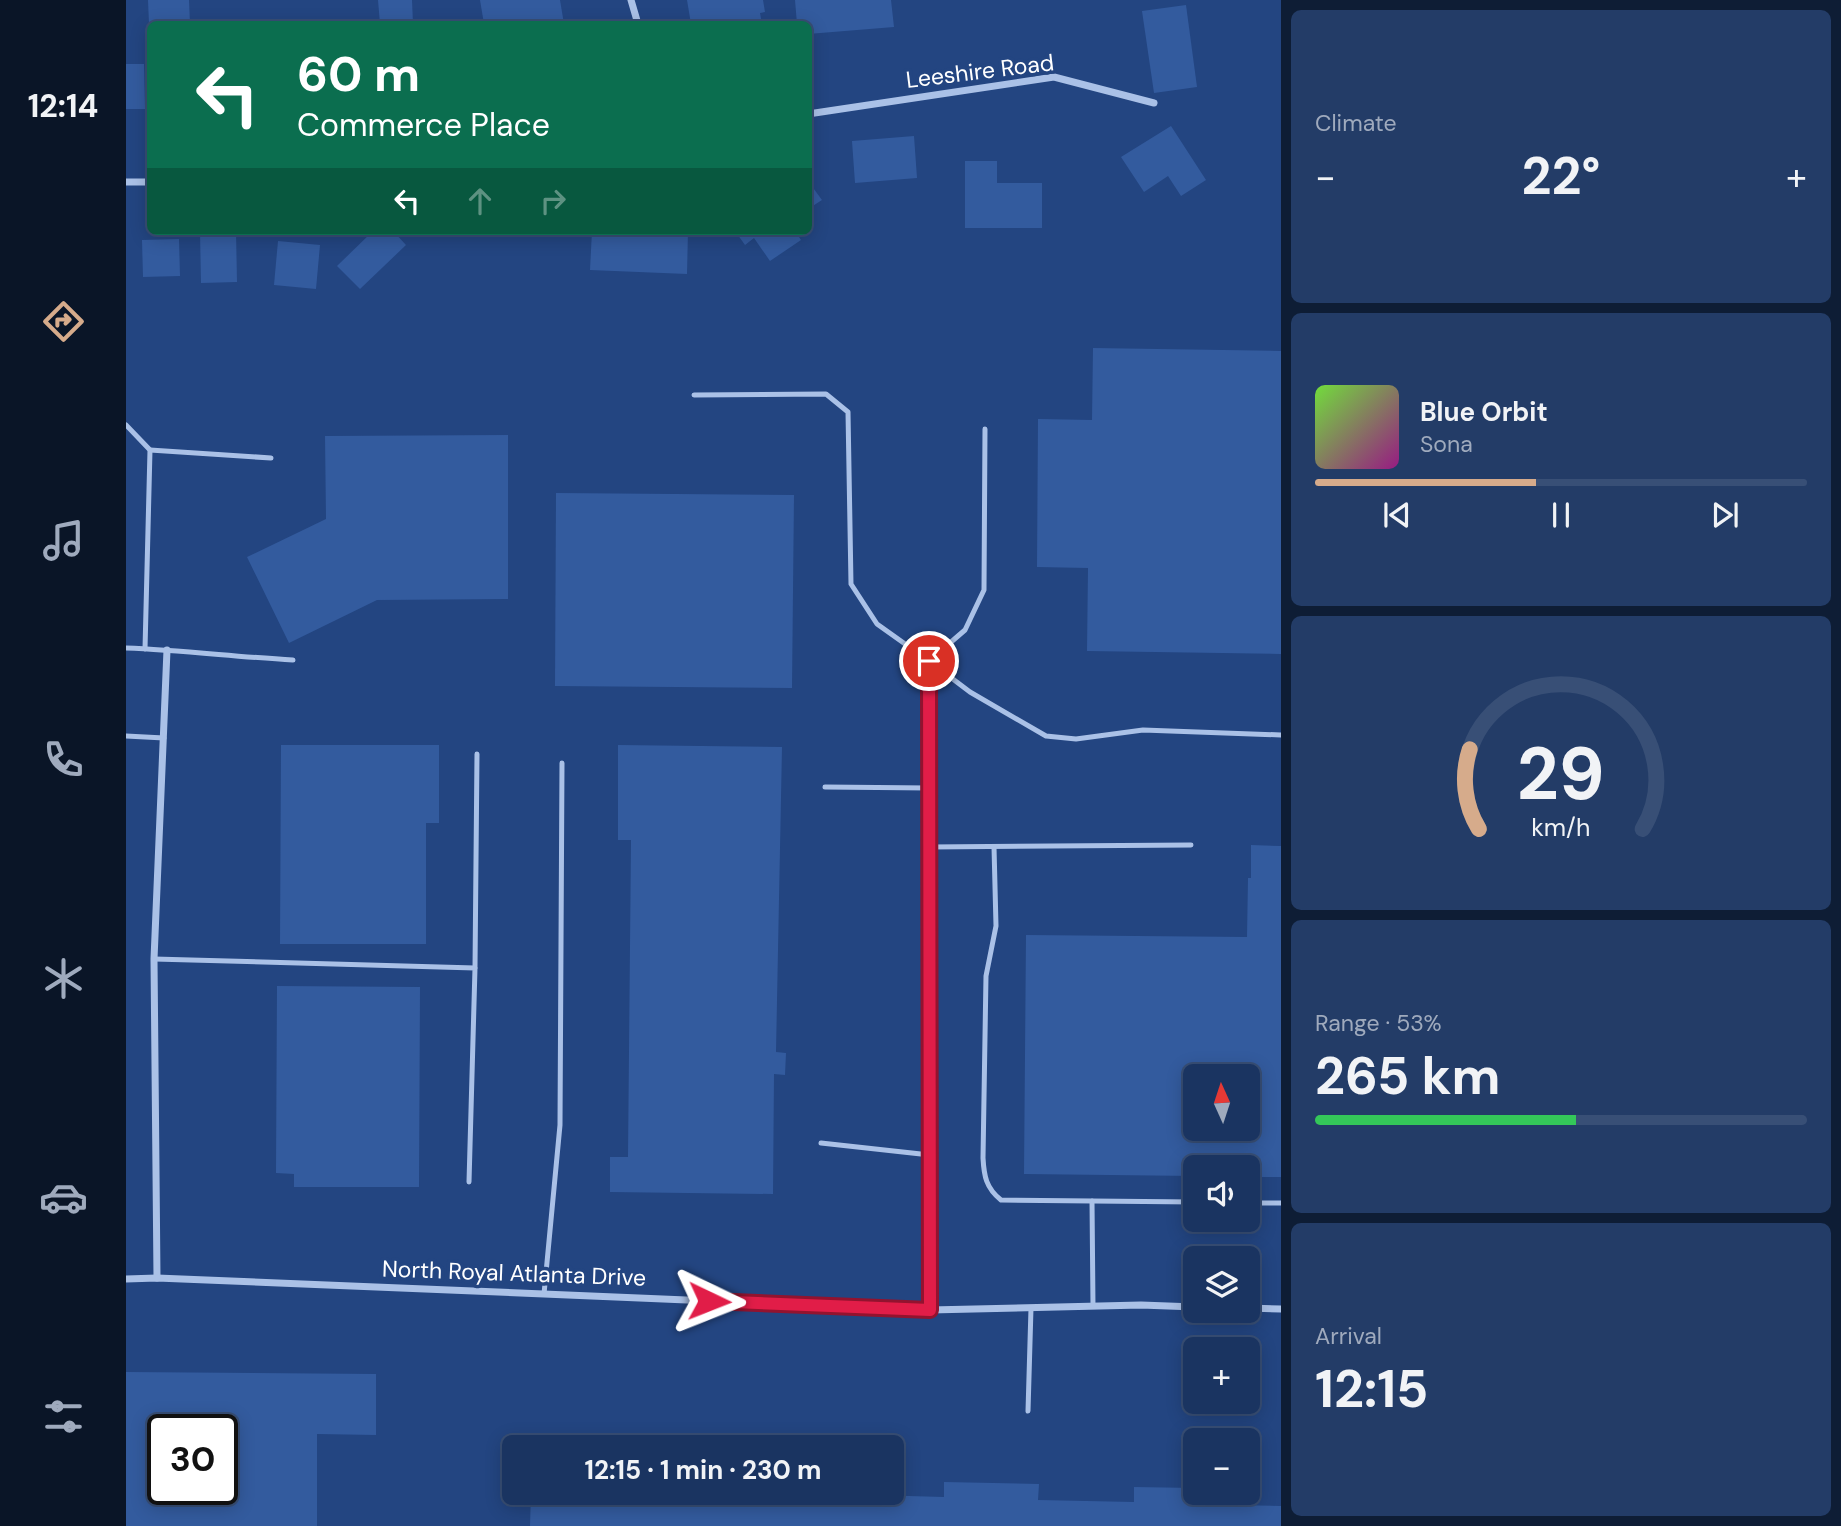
<!DOCTYPE html>
<meta charset="utf-8">
<style>
body{margin:0;font-family:"DM Sans",sans-serif;background:#233c67;color:#f1f3f6;height:100vh;display:flex;flex-direction:column;font-size:26px;white-space:nowrap}
*{box-sizing:border-box;margin:0}
p{font-size:23px;color:#9faabd}
.icon{flex:none;width:38px;height:38px;fill:none;stroke:currentColor;stroke-width:2;stroke-linecap:round;stroke-linejoin:round}
.map{position:relative;flex:1;overflow:hidden}
.details{display:flex;flex-direction:column;gap:10px;padding:10px;background:#0e1d35;width:560px}
.details>*{flex:none}
.top-card{position:absolute;left:21px;top:21px;width:665px;height:214px;border-radius:10px;box-shadow:0 4px 18px #0003,0 0 0 2px #384f76;background:#0b6e4f;color:#fff;overflow:hidden}
.needle{width:46px;rotate:357deg}
.tools{position:absolute;left:1057px;top:1064px;display:grid;gap:14px}
.tools a{display:grid;place-items:center;width:77px;height:77px;border-radius:10px;background:#1a3461;box-shadow:0 4px 18px #0003,0 0 0 2px #384f76;font-size:35px}
.speed{position:absolute;left:21px;top:1414px;display:flex;gap:14px;font-size:35px;font-weight:700;text-align:center}
.speed>*{display:grid;place-content:center;width:91px;height:91px;border-radius:50%;background:#1a3461;box-shadow:0 4px 18px #0003,0 0 0 2px #384f76;line-height:1}
.speed .limit{border:4px solid #111;border-radius:10px;background:#fff;color:#111}
.pin{position:absolute;display:grid;place-items:center;width:60px;height:60px;color:#fff;margin:-30px;border:4px solid #fff;border-radius:50%;box-shadow:0 2px 7px #0007}
.me{position:absolute;width:77px;margin:-38px;rotate:92deg;stroke-linejoin:round;filter:drop-shadow(0 0 5px #0008)}
.turn{display:flex;align-items:center;gap:24px;height:147px;padding:0 35px;font-size:32px}
.turn .icon{width:91px;height:91px;stroke-width:2.5}
.turn b{display:block;font-size:49px;line-height:60px}
.lanes{display:flex;align-items:center;height:66px;padding:0 35px;background:#0003;justify-content:center;gap:35px;direction:ltr}
.lanes .off{opacity:.35}
.big{font-size:52px;font-weight:700;line-height:1.1}
.details .widget{flex:1;display:flex;flex-direction:column;justify-content:center;gap:10px;min-width:0;padding:0 24px;border-radius:10px;background:#233c67}
.details .dial{align-items:center;gap:0}
.dial svg{height:182px;overflow:visible;fill:none;stroke:#384f76;stroke-width:7;stroke-linecap:round;text-anchor:middle}
.dial text{fill:#f1f3f6;stroke:none}
.song{display:flex;align-items:center;gap:21px}
.cover{width:84px;height:84px;border-radius:10px;background:linear-gradient(135deg,hsl(100 70% 55%),hsl(310 70% 35%))}
.played{height:7px;border-radius:4px;background:linear-gradient(90deg,#d6ab8b 45%,#384f76 45%)}
.keys{display:flex;justify-content:space-around;direction:ltr}
.heat{display:flex;justify-content:space-between;align-items:center;font-size:38px;direction:ltr}
.charge{height:10px;border-radius:5px;background:linear-gradient(90deg,#34c759 53%,#384f76 0)}
.trip{position:absolute;left:376px;top:1435px;width:402px;height:70px;border-radius:10px;background:#1a3461;box-shadow:0 4px 18px #0003,0 0 0 2px #384f76;font-weight:700;line-height:70px;text-align:center}
main{display:flex;flex:1;min-height:0}
.tab-bar{display:flex;flex-direction:column;width:126px;justify-content:space-around;align-items:center;background:#0a1527;color:#9faabd}
.tab-bar .icon{width:49px;height:49px}
.tab-bar .current{color:#d6ab8b}
.tab-bar b{font-size:32px;color:#f1f3f6}
.map>svg:first-child{display:block}
.building{fill:#335b9e;fill-rule:evenodd}
.lines{fill:none;stroke-linecap:round;stroke-linejoin:round}
.lane{stroke:#aac1e7;stroke-width:5}
.street{stroke:#aac1e7;stroke-width:7}
.route-casing{stroke:#92132f;stroke-width:18}
.route{stroke:#e11d48;stroke-width:12}
.labels{text-anchor:middle;dominant-baseline:central;stroke-width:7;stroke-linejoin:round;paint-order:stroke}
.street-label{font-size:23px;fill:#fff;stroke:#234581}
</style>
<main>
<nav class="tab-bar">
<b>12:14</b>
<svg class="icon current" aria-label="directions" viewBox="0 0 24 24"><path d="M12 3l9 9-9 9-9-9zM9 14v-3h6M13 9l2 2-2 2"/></svg>
<svg class="icon" aria-label="music" viewBox="0 0 24 24"><path d="M9 18V5l10-2v13"/><circle cx="6" cy="18" r="3"/><circle cx="16" cy="16" r="3"/></svg>
<svg class="icon" aria-label="phone" viewBox="0 0 24 24"><path d="M5 4h4l2 5-3 2q2 4 5 5l2-3 5 2v4C11 20 4 13 5 4z"/></svg>
<svg class="icon" aria-label="climate" viewBox="0 0 24 24"><path d="M12 3v18M4 7l16 10M4 17L20 7"/></svg>
<svg class="icon" aria-label="car" viewBox="0 0 24 24"><path d="M5 17H2v-5l4-1 3-4h7l3 4 3 1v5h-3M9 17h6M6 11h13"/><circle cx="7" cy="17" r="2"/><circle cx="17" cy="17" r="2"/></svg>
<svg class="icon" aria-label="filters" viewBox="0 0 24 24"><path d="M4 7h16M4 17h16"/><circle cx="9" cy="7" r="2"/><circle cx="15" cy="17" r="2"/></svg>
</nav>
<div class="map">
<svg width="1155" height="1526" viewBox="0 0 1155 1526">
<rect width="100%" height="100%" fill="#234581"/>
<g class="building">
<path d="M22,0H63L64,24H23Z"/>
<path d="M252,0H286L287,24H254Z"/>
<path d="M354,0H434L438,24H358Z"/>
<path d="M561,0H637L639,12L634,13L636,24H610L609,22L565,24Z"/>
<path d="M669,0H765L768,27L682,34V24H671Z"/>
<path d="M1060,5L1071,87L1028,93L1016,11Z"/>
<path d="M0,64H18L19,109H0Z"/>
<path d="M1045,126L1080,180L1055,196L1042,176L1018,192L995,157Z"/>
<path d="M788,136L791,178L729,183L726,141Z"/>
<path d="M839,161H871V183H916V228H839Z"/>
<path d="M682,181L696,200L682,209Z"/>
<path d="M74,231H110L111,282L75,283Z"/>
<path d="M247,231H267L280,245L234,289L211,266Z"/>
<path d="M466,231H562L561,274L464,270Z"/>
<path d="M609,231H669L675,240L644,261L628,238L619,245Z"/>
<path d="M53,239L54,276L17,277L16,240Z"/>
<path d="M152,241L194,245L190,289L148,285Z"/>
<path d="M967,348L1155,351V654L961,651L962,568L911,567L912,419L966,420Z"/>
<path d="M382,435V599L251,600L163,643L121,557L200,519L199,436Z"/>
<path d="M430,493L668,495L666,688L429,686Z"/>
<path d="M155,745H313V823H300V944H154Z"/>
<path d="M492,745L656,747L650,1052L660,1053L659,1075L648,1074L647,1194L484,1192V1157H502L505,840H492Z"/>
<path d="M1125,845L1155,846V1177H1122V1167H1069V1176L898,1174L900,935L1121,937L1122,878H1125ZM1069,1076H1122V1129H1069Z"/>
<path d="M151,986L294,987L293,1187H168V1174L150,1173Z"/>
<path d="M0,1372L250,1374V1435L191,1434V1526H0ZM37,1430H96V1489H37Z"/>
<path d="M818,1482L913,1484L912,1500L1008,1502V1487L1069,1488V1493H1105V1505L1155,1506V1526H404L405,1493H676L818,1497Z"/>
</g>
<g class="lines">
<g class="lane">
<path d="M568,395L700,394L722,412L725,584L751,624L803,661L839,630L858,590L859,429"/>
<path d="M0,425L24,450L19,649"/>
<path d="M24,450L145,458"/>
<path d="M0,648C56,650 111,657 167,660"/>
<path d="M803,661L844,692L920,736L950,739L1017,730L1155,735"/>
<path d="M0,736L38,738"/>
<path d="M699,787L803,788"/>
<path d="M804,847L1065,845"/>
<path d="M868,847L870,926L860,976L857,1158C858,1176 860,1188 875,1200L1069,1202"/>
<path d="M28,959L349,968L343,1182"/>
<path d="M349,968L351,754"/>
<path d="M695,1143L804,1155"/>
<path d="M966,1201L967,1306"/>
<path d="M1122,1203H1155"/>
<path d="M418,1294L434,1125L436,763"/>
<path d="M902,1411L905,1308"/>
</g>
<g class="street">
<path d="M505,0L512,24"/>
<path d="M682,114L928,77L1028,103"/>
<path d="M0,182H24"/>
<path d="M803,661L804,1310"/>
<path d="M31,1278L28,959L41,650"/>
<path d="M0,1279L31,1278L804,1310L1015,1305L1069,1307"/>
<path d="M1122,1308L1155,1309"/>
</g>
</g>
<g class="lines">
<g class="route-casing">
<path id="route" d="M583,1301L804,1310L803,661"/>
</g>
<use href="#route" class="route"/>
</g>
<g class="labels">
<g class="street-label">
<text transform="translate(854 71) rotate(-7)">Leeshire Road</text>
<text transform="translate(388 1273) rotate(2)">North Royal Atlanta Drive</text>
</g>
</g>
</svg>
<div class="tools">
<a><svg class="needle" viewBox="-14 -14 28 28"><path d="M0-13l5 13h-10z" fill="#e53935"/><path d="M0 13l5-13h-10z" fill="#9faabd"/></svg></a>
<a><svg class="icon" aria-label="sound" viewBox="0 0 24 24"><path d="M4 9h4l5-4v14l-5-4H4zM17 9q2 3 0 6"/></svg></a>
<a><svg class="icon" aria-label="layers" viewBox="0 0 24 24"><path d="M12 4l9 5-9 5-9-5zM3 14l9 5 9-5"/></svg></a>
<a>+</a>
<a>−</a>
</div>
<div class="speed"><div class="limit">30</div></div>
<div class="pin" style="left:803px;top:661px;background:#d93025"><svg class="icon" aria-label="arrive" viewBox="0 0 24 24"><path d="M6 21V4h12l-3 4 3 4H6"/></svg></div>
<svg class="me" style="left:583px;top:1301px" viewBox="-20 -20 40 40"><path d="M0-17L14 15 0 8-14 15z" fill="#e11d48" stroke="#fff" stroke-width="4"/></svg>
<div class="trip">12:15 · 1 min · 230 m</div>
<div class="top-card">
<div class="turn"><svg class="icon" aria-label="left" viewBox="0 0 24 24"><path d="M17 20v-9H6M10 6l-5 5 5 5"/></svg><div><b>60 m</b>Commerce Place</div></div>
<div class="lanes"><svg class="icon" aria-label="left" viewBox="0 0 24 24"><path d="M17 20v-9H6M10 6l-5 5 5 5"/></svg><svg class="icon off" aria-label="ahead" viewBox="0 0 24 24"><path d="M12 20V5M6 11l6-6 6 6"/></svg><svg class="icon off" aria-label="right" viewBox="0 0 24 24"><path d="M7 20v-9h11M14 6l5 5-5 5"/></svg></div>
</div>
</div>
<section class="details">
<div class="widget"><p>Climate</p>
<div class="heat"><a>−</a><b class="big">22°</b><a>+</a></div>
</div>
<div class="widget">
<div class="song"><i class="cover"></i><div><b>Blue Orbit</b><p>Sona</p></div></div>
<div class="played"></div>
<div class="keys"><svg class="icon" aria-label="previous" viewBox="0 0 24 24"><path d="M18 5L8 12l10 7zM5 5v14"/></svg><svg class="icon" aria-label="pause" viewBox="0 0 24 24"><path d="M8 5v14M16 5v14"/></svg><svg class="icon" aria-label="next" viewBox="0 0 24 24"><path d="M6 5l10 7-10 7zM19 5v14"/></svg></div>
</div>
<div class="widget dial"><svg viewBox="0 0 100 80">
<path d="M14 69A42 42 0 1 1 86 69"/>
<path d="M14 69A42 42 0 0 1 10 34" stroke="#d6ab8b"/>
<text x="50" y="56" font-size="32" font-weight="700">29</text>
<text x="50" y="72" font-size="11">km/h</text>
</svg></div>
<div class="widget"><p>Range · 53%</p><b class="big">265 km</b><div class="charge"></div></div>
<div class="widget"><p>Arrival</p><b class="big">12:15</b></div>
</section>
</main>
